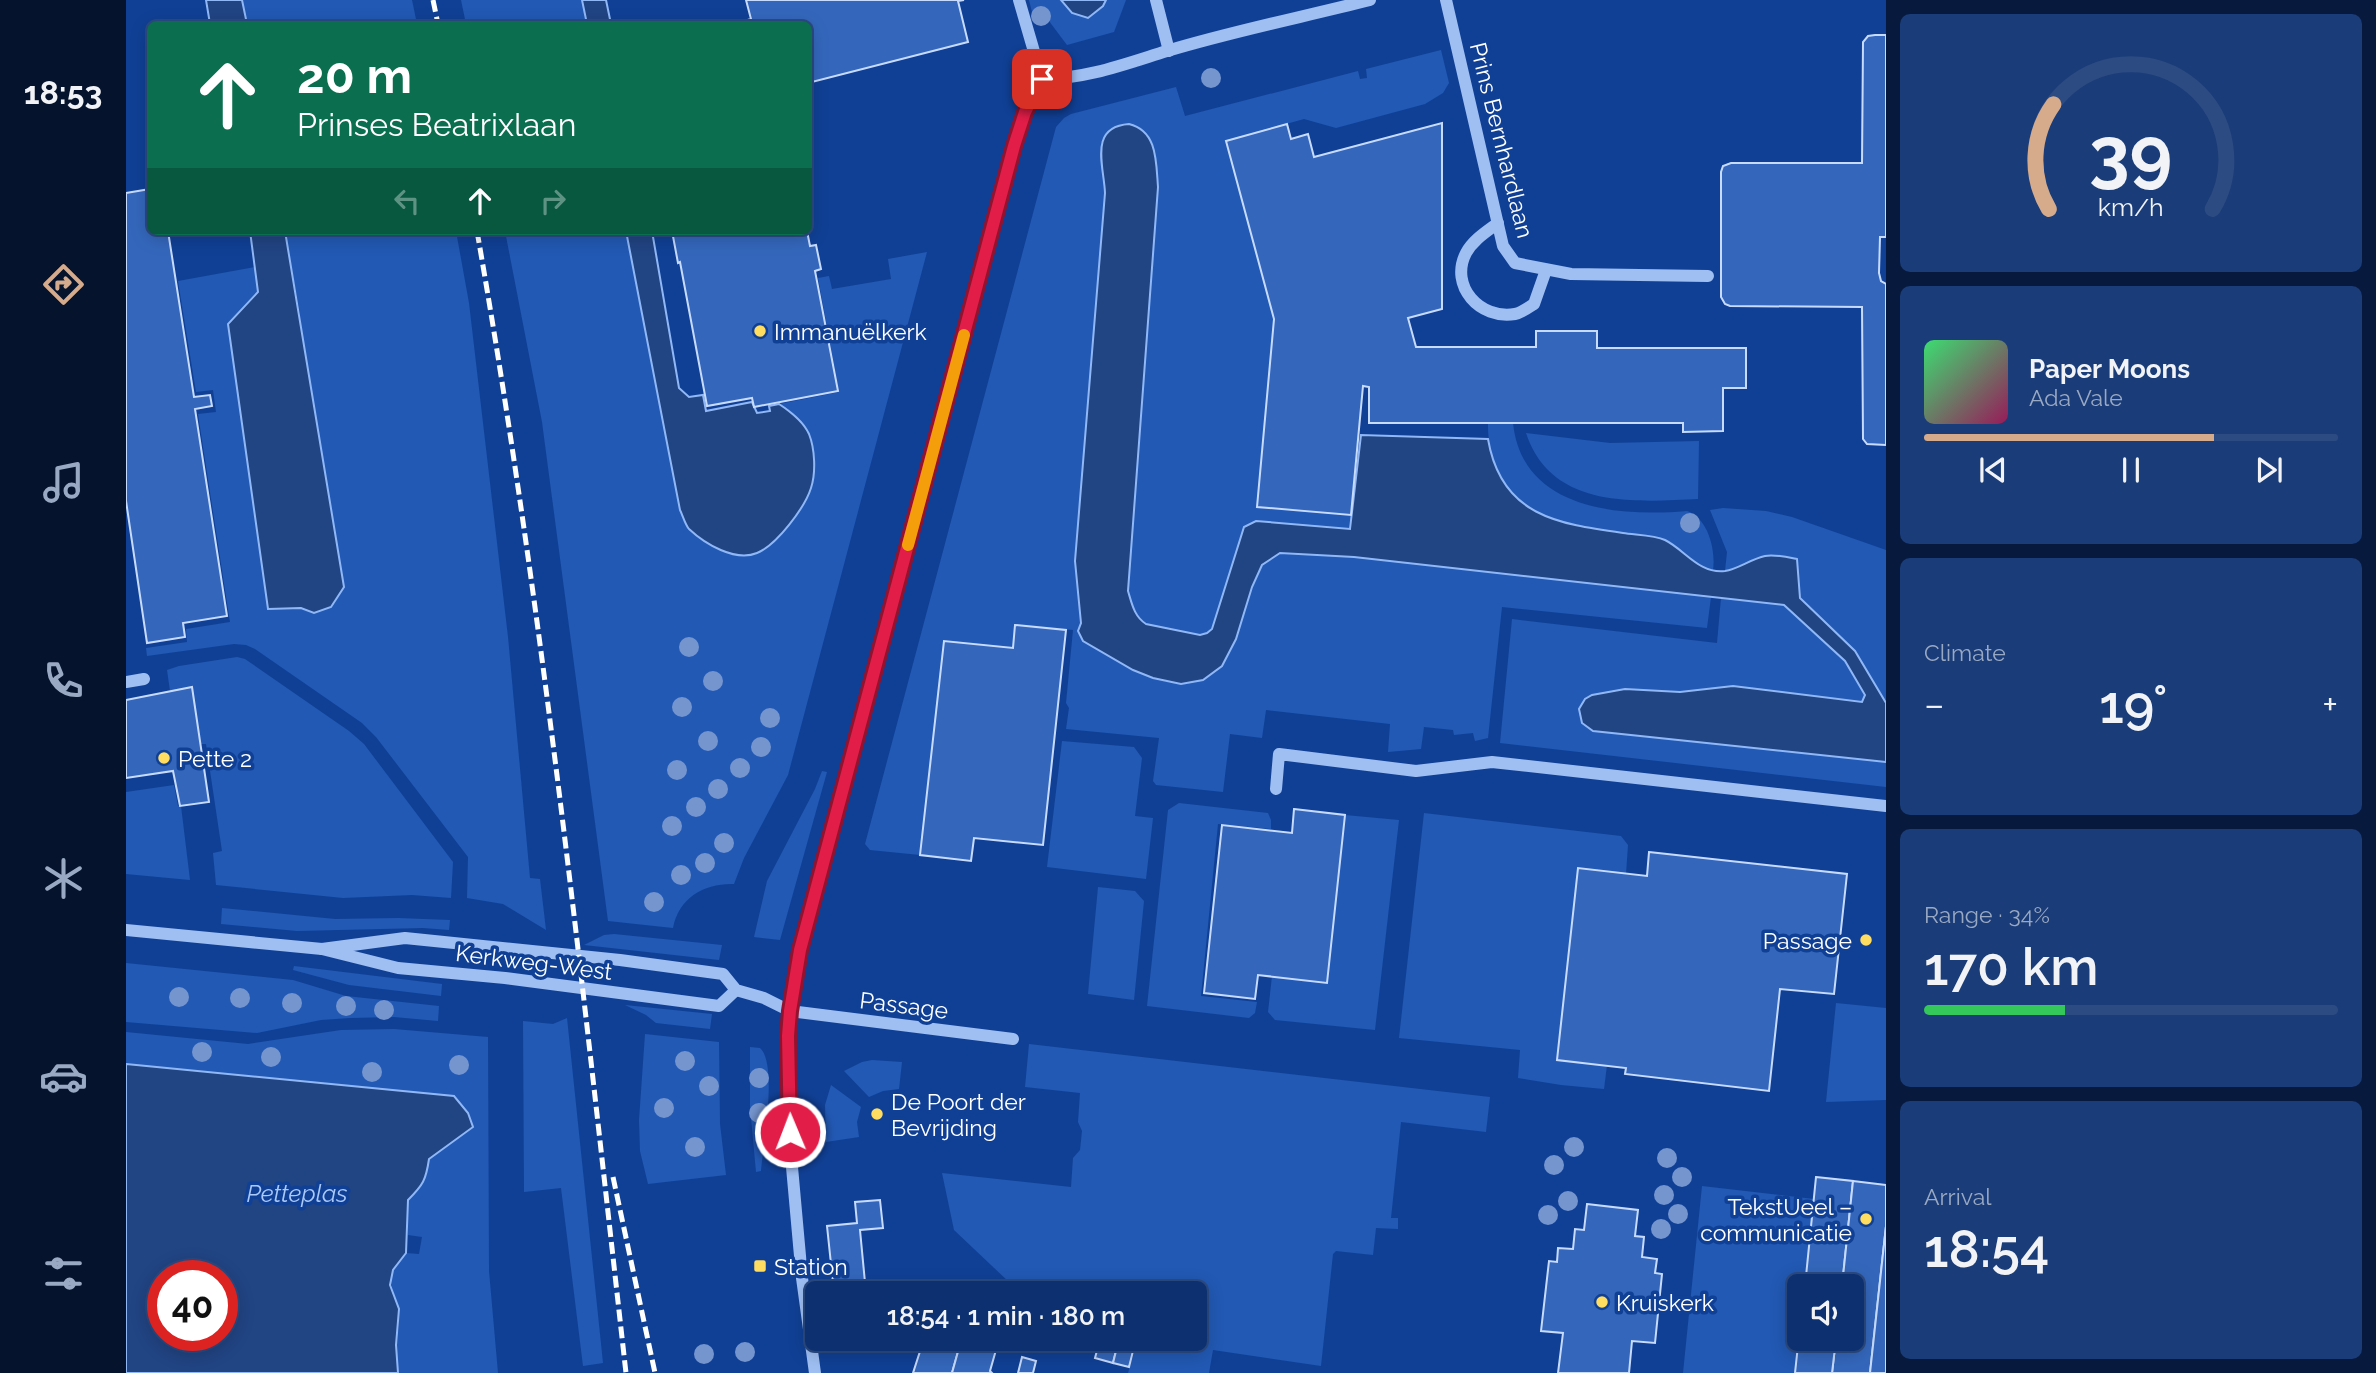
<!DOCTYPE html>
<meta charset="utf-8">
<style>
body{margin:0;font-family:Raleway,sans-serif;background:#1a3c78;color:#f1f3f6;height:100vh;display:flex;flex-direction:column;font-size:26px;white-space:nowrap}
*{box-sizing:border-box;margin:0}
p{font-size:23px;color:#9aa9c3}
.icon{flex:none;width:38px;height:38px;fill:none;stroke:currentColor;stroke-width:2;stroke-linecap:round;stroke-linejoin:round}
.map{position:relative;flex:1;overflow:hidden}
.panel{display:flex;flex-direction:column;gap:14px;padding:14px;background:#071a3e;width:490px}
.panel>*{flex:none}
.top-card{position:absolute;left:21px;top:21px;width:665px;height:214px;border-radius:10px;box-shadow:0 4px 18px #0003,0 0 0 2px #2c4b83;background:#0b6e4f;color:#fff;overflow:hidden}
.tools{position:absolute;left:1661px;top:1274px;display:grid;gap:14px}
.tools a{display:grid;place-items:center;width:77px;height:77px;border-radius:10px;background:#0c3070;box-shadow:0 4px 18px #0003,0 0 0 2px #2c4b83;font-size:35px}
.speed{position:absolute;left:21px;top:1260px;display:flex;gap:14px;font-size:35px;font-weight:700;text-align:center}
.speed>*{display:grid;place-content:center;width:91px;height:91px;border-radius:50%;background:#0c3070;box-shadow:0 4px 18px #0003,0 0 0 2px #2c4b83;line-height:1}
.speed .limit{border:10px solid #d22;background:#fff;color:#111}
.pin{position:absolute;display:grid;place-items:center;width:60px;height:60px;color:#fff;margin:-30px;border-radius:14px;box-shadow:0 4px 10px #0006}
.me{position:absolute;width:77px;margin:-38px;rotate:359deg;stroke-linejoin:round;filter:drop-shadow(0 0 5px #0008)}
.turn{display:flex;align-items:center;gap:24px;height:147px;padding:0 35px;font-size:32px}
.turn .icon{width:91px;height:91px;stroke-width:2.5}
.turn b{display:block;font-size:49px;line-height:60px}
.lanes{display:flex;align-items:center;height:66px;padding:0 35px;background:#0003;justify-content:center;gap:35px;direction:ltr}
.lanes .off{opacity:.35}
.big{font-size:52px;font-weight:600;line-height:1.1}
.panel .tile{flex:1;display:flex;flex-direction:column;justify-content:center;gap:10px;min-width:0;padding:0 24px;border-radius:10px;background:#1a3c78}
.panel .dial{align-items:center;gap:0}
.dial svg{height:182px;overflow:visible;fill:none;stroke:#2c4b83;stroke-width:7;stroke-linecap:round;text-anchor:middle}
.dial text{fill:#f1f3f6;stroke:none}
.song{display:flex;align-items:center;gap:21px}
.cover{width:84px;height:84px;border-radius:10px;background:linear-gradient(135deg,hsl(140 70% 55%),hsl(330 70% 35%))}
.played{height:7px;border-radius:4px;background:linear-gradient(90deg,#d6ab8b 70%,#2c4b83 70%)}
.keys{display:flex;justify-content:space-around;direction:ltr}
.heat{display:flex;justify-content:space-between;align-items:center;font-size:38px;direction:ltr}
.charge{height:10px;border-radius:5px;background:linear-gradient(90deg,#34c759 34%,#2c4b83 0)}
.trip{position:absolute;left:679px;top:1281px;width:402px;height:70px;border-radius:10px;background:#0c3070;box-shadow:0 4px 18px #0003,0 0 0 2px #2c4b83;font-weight:600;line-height:70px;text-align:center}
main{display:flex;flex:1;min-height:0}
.dock{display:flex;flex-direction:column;width:126px;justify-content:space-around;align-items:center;background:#05132d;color:#9aa9c3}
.dock .icon{width:49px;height:49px}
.dock .active{color:#d6ab8b}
.dock b{font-size:32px;color:#f1f3f6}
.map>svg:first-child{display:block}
.green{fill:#2259b4}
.water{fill:#214483;stroke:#90b8f7;stroke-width:2;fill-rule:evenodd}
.building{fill:#3467bc;stroke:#c7dbfe;stroke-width:2}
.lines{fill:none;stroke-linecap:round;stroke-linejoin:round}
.minor{stroke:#9fbff3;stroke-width:12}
.rail{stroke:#fff;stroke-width:5;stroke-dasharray:12 5;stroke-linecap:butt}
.tree{fill:#7595cf}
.route-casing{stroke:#92132f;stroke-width:18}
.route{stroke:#e11d48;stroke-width:12}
.slow{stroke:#f59e0b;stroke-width:12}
.poi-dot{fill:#ffdd61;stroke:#104095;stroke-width:2.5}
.labels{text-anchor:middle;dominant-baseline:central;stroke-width:7;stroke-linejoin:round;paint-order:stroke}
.street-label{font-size:23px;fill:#fff;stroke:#104095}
.poi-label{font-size:23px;fill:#fff;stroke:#104095;text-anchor:start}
.water-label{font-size:24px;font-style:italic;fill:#abc9fa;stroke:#104095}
</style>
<main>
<nav class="dock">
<b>18:53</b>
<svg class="icon active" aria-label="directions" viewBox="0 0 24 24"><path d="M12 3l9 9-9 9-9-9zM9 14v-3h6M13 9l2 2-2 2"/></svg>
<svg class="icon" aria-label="music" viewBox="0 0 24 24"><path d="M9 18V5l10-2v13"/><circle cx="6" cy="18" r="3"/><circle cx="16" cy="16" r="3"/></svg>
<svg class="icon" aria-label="phone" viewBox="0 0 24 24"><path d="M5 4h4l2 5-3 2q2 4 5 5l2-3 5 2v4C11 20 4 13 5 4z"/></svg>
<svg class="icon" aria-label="climate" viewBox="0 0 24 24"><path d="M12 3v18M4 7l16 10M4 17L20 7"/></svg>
<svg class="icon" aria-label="car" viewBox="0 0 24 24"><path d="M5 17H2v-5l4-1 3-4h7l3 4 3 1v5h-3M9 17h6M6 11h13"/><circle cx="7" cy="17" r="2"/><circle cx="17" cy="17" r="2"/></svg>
<svg class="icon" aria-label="filters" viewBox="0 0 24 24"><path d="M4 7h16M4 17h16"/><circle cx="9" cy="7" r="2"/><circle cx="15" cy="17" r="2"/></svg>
</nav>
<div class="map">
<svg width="1760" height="1373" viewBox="0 0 1760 1373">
<rect width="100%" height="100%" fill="#104095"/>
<g class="green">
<path d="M116,0H286L291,24H121Z"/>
<path d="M335,0H456L461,24H340Z"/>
<path d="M903,0H935L946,13L977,6L980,0H1000L988,32L941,45L923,21L909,24Z"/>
<path d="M1315,50L1323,83L1317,93L1299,104L1210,128L1178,119L1100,141L1148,319L1131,506L1225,515L1224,529L1130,521L1118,527L1086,629L1081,633L1074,635L1020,624C1008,616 1006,604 1002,591L1032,187C1029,159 1033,123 994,127C983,128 979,134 975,144L979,193L949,561L955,623L952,631L957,641L1007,670L1041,682L1126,587L1136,565L1154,553L1228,557L1585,597L1581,628L1376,607L1362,738L1349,741L1347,733L1328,735L1327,730L1298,727L1295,749L1262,752L1264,724L1140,710L1136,738L1104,734L1097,792L1030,785L1027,781L1033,738L940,729L943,708L940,703L947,630L890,625L887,648L818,641L794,855L744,850L739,844L930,127L938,118L945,114L1050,87L1059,116L1232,71L1234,79L1241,78L1240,69Z"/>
<path d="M159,231H330L343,303L382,637L404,878L414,879L420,930L377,904L341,898L342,857L250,737L236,723L129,649L120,645L108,644L21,656L20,648L61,642L60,629L104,622L72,414L90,412L87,390L70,392L52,281L129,267L132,292L102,324L142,609L175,608L189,613L174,314Z"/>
<path d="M379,231H500L554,509L561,527L603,554L631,553L656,534L671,417L653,404L713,392L692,278L703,276L706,289L765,279L762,259L801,252L662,775L618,858L608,884C579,883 553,897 547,928L482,921L416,422Z"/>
<path d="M1362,423H1387C1396,510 1493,517 1561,511C1582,518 1590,550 1587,570C1567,568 1556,546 1537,539C1525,535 1508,535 1495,533C1473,530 1451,528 1431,522C1387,507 1361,469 1362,423Z"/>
<path d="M1400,433L1484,443L1573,441L1572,499C1508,502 1425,509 1400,433Z"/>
<path d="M1597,508L1640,511L1666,517L1760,550V703L1729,651L1674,598L1670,559L1641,555L1599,571L1601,552L1584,510Z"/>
<path d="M1595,598L1658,605L1719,661L1739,696L1736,702L1607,686L1554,692L1499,689L1459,699L1453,709L1456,723L1467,731L1760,762V787L1374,743L1386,619L1591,643Z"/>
<path d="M111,657L119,659L223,731L238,744L327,862L325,898L286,895L217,898L90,885L87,853L96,851L80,744H75L66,687L44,691L41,670L53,666Z"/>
<path d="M936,741L1008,747L1016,758L1009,816L1027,818L1020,879L921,867Z"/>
<path d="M696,771L701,772L654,940L628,937L641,881L689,789Z"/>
<path d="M48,785L52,806H55L64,880L0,874V792Z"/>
<path d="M1053,803L1142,813L1145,820V829L1092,824L1075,996L1131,1002L1129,1013L1123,1018L1021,1006L1042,810Z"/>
<path d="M1298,813L1495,836L1502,845L1500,874L1452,869L1431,1059L1481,1065L1478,1089L1435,1085L1392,1078L1394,1050L1273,1038Z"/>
<path d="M1219,815L1273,820L1249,1030L1149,1020L1142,1012L1146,976L1201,982Z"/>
<path d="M972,887L1009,891L1018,901L1008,1000L962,994Z"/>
<path d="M96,908L209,919L272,918L324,920L323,930L297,928L171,931L95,924Z"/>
<path d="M488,934L596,945L593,960L458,945L478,935Z"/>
<path d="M0,963L167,980L220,996L313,1006L312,1021L268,1017L224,1018L195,1020L131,1033L0,1022Z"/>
<path d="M168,966L316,984L315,996L223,985L167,970Z"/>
<path d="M1710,1003L1760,1008V1100L1700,1102Z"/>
<path d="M499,1005L586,1014L584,1029L530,1023L520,1015Z"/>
<path d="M441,1018L477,1363L457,1366L435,1188L398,1192L397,1021L427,1024Z"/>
<path d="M268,1029L362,1037L363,1271L372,1373H272C266,1351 276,1329 272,1307C270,1295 261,1284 267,1270C269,1264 276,1258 280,1253L293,1254L296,1237L282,1235V1200C297,1186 301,1180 303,1159L347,1127L328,1096L0,1064V1032L122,1044L215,1030Z"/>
<path d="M519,1034L593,1042L594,1124L600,1175L522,1184L514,1151L513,1120Z"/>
<path d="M903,1044L1364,1097L1360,1132L1275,1122L1265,1218H1272V1229L1250,1228L1247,1255L1210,1251L1207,1254L1195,1366L1087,1350L1083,1373H1002L1012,1339H1069V1293H926L884,1283L828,1230L816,1173L945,1187L947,1158L954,1150L956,1131L952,1122L954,1093L899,1087Z"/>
<path d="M624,1047L634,1048C652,1064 637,1146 635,1171L630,1172L624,1107Z"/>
<path d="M746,1060L776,1062L773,1089L757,1091L743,1097L718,1071L736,1062Z"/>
<path d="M705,1085L735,1107L731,1122L733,1137L700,1142L699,1105Z"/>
<path d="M1576,1186L1688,1199L1678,1286H1673V1334L1669,1373H1557Z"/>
</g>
<g class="water">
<path d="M80,0H116L121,24H84Z"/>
<path d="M456,0H480L485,24H461Z"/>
<path d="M935,0H980L977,6L962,18L946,13Z"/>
<path d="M1003,124C1032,131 1030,163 1032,187L1002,591C1006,604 1008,616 1020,624L1074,635L1081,633L1086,629L1118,527L1130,521L1224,529L1235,435L1362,439C1375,516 1432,524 1497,533C1509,535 1528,535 1539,540C1559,550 1573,574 1599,571C1612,569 1625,559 1639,556C1648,554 1661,557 1671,559L1674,598L1729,651L1760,703V762L1467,731L1456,723L1453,709L1459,699L1466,695L1499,689L1554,692L1607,686L1736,702L1739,695L1719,661L1658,605L1228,557L1154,553L1136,565L1126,587L1110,639L1096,666L1077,680L1055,684L1027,678L1007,670L957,641L952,631L955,623L949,561L979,193C978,166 962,127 1003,124Z"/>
<path d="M124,231H159L218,587L205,607L188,613L175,608L142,609L102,324L132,292Z"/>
<path d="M500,231H526L553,388L563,397L577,395L580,411L626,402L631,413L644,411L643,406L653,404C665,412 677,421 683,434C689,449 690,473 685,488C679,507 651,545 631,553C609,562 579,544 563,529C559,524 557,516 554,510Z"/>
<path d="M0,1064L328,1096L342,1113L347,1127L303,1159C300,1180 297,1185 282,1200L280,1253L267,1270L264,1285L273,1309L270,1345L272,1373H0ZM37,1276H96V1335H37Z"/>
</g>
<g class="building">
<path d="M620,0H838L832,1L842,42L682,83V24H619L618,21L625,19Z"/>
<path d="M1749,35H1760V237H1754L1753,273L1755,281L1760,284V445L1741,444L1737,439L1736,307L1604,306L1599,304L1595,297V172L1597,166L1605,163H1736L1737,42L1742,36Z"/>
<path d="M1316,123V309L1282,318L1290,347H1410V331H1471V348H1620V388H1597V431L1557,432V423H1243V387L1237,386L1225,515L1131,507L1148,319L1100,141L1161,124L1165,139L1182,134L1188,157Z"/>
<path d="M24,189V231H42L68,397L84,395L86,406L69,409L101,616L57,623L59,637L21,643L0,501V193Z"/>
<path d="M546,231H681L684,246L690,245L695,269L689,271L712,391L628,407L626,398L581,406L554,262L552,263Z"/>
<path d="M889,625L940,630L917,845L848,838L845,861L794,855L818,641L887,648Z"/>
<path d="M66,687L83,802L54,806L47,771L0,778V700Z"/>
<path d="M1168,809L1219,815L1201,983L1132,975L1129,999L1078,993L1096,825L1166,833Z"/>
<path d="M1523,852L1721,874L1708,994L1654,989L1643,1091L1499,1074L1500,1068L1431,1060L1452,868L1521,876Z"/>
<path d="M1690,1177L1727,1181L1716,1286H1679Z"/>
<path d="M1727,1181L1760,1185V1226L1744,1373H1706L1710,1339H1726V1286H1716Z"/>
<path d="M754,1200L757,1228L734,1230L740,1293H723L721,1281L707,1283L701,1226L731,1223L729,1202Z"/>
<path d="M1461,1204L1512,1210L1509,1236L1518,1237L1516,1257L1531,1259L1529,1273L1536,1274L1529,1343L1506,1341L1503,1373H1432L1437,1333L1415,1331L1423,1261L1431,1262L1432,1248L1447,1249L1449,1229L1458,1230Z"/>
<path d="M1760,1226V1373H1744Z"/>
<path d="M1673,1336V1339H1710L1706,1373H1669Z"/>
<path d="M798,1339H826L835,1341L826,1373H787Z"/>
<path d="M974,1339H993L987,1363L969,1358Z"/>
<path d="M993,1339H1010L1003,1367L987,1363Z"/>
<path d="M835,1341L870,1350L864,1371L866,1373H826Z"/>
<path d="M896,1357L910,1361L907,1373H892Z"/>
</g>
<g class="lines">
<g class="minor">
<path d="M1030,0L1043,51"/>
<path d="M1320,0L1377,246L1389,263L1445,274L1582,276"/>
<path d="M916,79C960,79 999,64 1041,51C1107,31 1177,17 1244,0"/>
<path d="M1372,223C1360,232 1347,240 1340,253C1323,286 1354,320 1389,314C1395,313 1402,308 1408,304L1420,270"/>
<path d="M0,682L18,679"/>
<path d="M1150,789L1153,754L1290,771L1366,762L1760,806"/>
<path d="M0,930L196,949L272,968L379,978L593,1006L610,990"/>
<path d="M196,949L279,938L494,960L597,974L610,990L638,998L664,1011L887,1039"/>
<path d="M689,1373L676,1278L665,1156L662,1036L664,1011L674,950L888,146L899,112L916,79L893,0"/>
</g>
<g class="rail">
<path d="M307,0L312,24"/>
<path d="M351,231C417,609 457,991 500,1373"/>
<path d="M487,1177L529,1373"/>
</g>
</g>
<g class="tree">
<circle cx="915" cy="16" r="10"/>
<circle cx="1085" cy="78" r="10"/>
<circle cx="1564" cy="523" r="10"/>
<circle cx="563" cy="647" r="10"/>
<circle cx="587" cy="681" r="10"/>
<circle cx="556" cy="707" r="10"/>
<circle cx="644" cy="718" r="10"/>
<circle cx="582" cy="741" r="10"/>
<circle cx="635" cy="747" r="10"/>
<circle cx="614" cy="768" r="10"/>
<circle cx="551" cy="770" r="10"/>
<circle cx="592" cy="789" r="10"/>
<circle cx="570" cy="807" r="10"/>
<circle cx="546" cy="826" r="10"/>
<circle cx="598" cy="843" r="10"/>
<circle cx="579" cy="863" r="10"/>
<circle cx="555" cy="875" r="10"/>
<circle cx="528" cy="902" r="10"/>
<circle cx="53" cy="997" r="10"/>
<circle cx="114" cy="998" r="10"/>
<circle cx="166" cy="1003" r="10"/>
<circle cx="220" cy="1006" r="10"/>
<circle cx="258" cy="1010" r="10"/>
<circle cx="76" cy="1052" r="10"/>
<circle cx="145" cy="1057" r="10"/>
<circle cx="559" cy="1061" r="10"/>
<circle cx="333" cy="1065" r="10"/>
<circle cx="246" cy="1072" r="10"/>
<circle cx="633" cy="1078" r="10"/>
<circle cx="583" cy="1086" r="10"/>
<circle cx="538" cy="1108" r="10"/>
<circle cx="633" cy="1113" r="10"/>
<circle cx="569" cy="1147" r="10"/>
<circle cx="1448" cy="1147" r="10"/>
<circle cx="1541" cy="1158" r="10"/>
<circle cx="1428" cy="1165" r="10"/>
<circle cx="1556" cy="1177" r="10"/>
<circle cx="1538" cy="1195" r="10"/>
<circle cx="1442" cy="1201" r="10"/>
<circle cx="1552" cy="1214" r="10"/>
<circle cx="1422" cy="1215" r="10"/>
<circle cx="1535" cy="1229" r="10"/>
<circle cx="619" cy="1352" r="10"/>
<circle cx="578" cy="1354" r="10"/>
</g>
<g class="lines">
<g class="route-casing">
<path id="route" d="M664,1132L662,1036L664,1011L674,950L888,146L899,112L916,79"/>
</g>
<use href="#route" class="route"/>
<path class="slow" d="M782,545L838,335"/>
</g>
<g class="poi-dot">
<circle cx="634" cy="331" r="7"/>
<circle cx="38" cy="758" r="7"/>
<circle cx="1740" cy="940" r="7"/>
<circle cx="751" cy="1114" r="7"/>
<circle cx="1740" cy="1219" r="7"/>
<rect x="627" y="1259" width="14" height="14" rx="3.5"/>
<circle cx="1476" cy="1302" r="7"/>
</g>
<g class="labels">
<g class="street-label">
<text transform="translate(1376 140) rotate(76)">Prins Bernhardlaan</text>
<text transform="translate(408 962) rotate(7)">Kerkweg-West</text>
<text transform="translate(778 1005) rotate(7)">Passage</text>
</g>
<g class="poi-label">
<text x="648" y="331">Immanuëlkerk</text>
<text x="52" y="758">Pette 2</text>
<text x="1726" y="940" text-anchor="end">Passage</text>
<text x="765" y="1101">De Poort der<tspan x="765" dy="26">Bevrijding</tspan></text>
<text x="1726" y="1206" text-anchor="end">TekstUeel –<tspan x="1726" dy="26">communicatie</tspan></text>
<text x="648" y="1266">Station</text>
<text x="1490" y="1302">Kruiskerk</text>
</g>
<g class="water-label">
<text x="171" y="1193">Petteplas</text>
</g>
</g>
</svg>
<div class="tools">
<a><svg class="icon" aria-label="sound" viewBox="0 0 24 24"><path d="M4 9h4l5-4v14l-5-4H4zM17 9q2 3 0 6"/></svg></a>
</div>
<div class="speed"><div class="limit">40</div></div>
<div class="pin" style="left:916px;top:79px;background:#d93025"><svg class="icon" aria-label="arrive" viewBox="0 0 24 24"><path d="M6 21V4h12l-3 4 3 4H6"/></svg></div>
<svg class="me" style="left:664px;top:1132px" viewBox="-20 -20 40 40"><circle r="17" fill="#e11d48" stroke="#fff" stroke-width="3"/><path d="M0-11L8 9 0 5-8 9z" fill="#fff"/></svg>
<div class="trip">18:54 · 1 min · 180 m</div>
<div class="top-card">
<div class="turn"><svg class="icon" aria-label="ahead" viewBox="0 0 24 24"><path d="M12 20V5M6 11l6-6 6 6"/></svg><div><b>20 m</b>Prinses Beatrixlaan</div></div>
<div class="lanes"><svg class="icon off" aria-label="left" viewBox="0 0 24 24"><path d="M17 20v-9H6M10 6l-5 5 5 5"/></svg><svg class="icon" aria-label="ahead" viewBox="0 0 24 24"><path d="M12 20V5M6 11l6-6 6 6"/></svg><svg class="icon off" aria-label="right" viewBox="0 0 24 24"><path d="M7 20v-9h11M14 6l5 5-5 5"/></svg></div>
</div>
</div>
<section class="panel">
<div class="tile dial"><svg viewBox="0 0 100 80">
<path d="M14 69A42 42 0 1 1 86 69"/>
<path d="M14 69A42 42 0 0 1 16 23" stroke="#d6ab8b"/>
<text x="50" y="56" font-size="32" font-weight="700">39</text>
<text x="50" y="72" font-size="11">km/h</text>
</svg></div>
<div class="tile">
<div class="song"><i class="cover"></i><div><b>Paper Moons</b><p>Ada Vale</p></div></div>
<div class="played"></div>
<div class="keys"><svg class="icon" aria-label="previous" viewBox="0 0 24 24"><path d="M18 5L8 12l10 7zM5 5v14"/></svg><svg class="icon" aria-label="pause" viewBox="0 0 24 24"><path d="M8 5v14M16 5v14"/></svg><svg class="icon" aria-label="next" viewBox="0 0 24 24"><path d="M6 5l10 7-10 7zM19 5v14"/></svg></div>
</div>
<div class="tile"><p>Climate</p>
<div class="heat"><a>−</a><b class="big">19°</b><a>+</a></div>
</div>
<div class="tile"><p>Range · 34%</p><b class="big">170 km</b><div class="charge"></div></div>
<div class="tile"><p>Arrival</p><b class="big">18:54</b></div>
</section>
</main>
